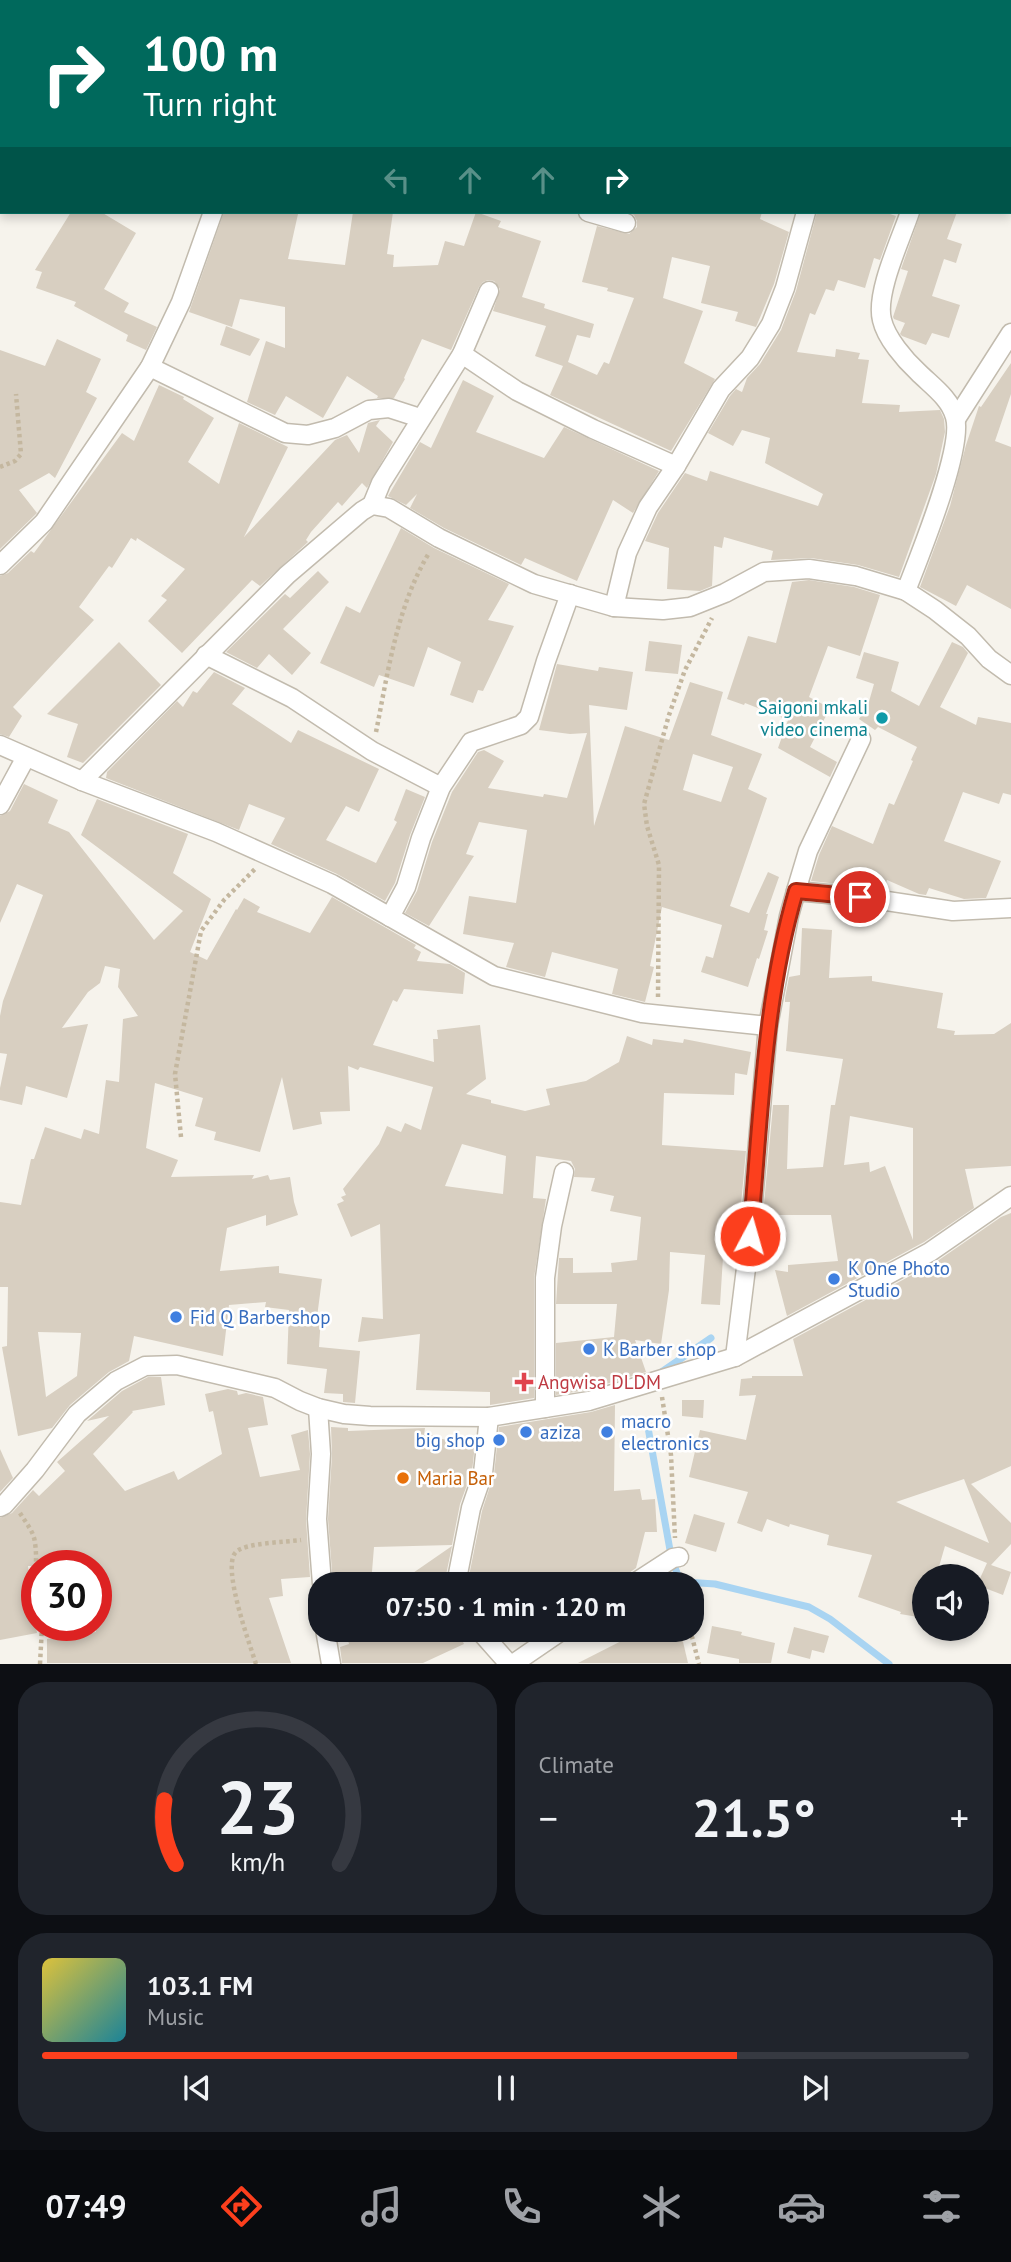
<!DOCTYPE html>
<meta charset="utf-8">
<style>
body{margin:0;font-family:"PT Sans",sans-serif;background:#20242c;color:#f1f3f6;height:100vh;display:flex;flex-direction:column;font-size:26px;white-space:nowrap}
*{box-sizing:border-box;margin:0}
p{font-size:23px;color:#9ea1a6}
.icon{flex:none;width:38px;height:38px;fill:none;stroke:currentColor;stroke-width:2;stroke-linecap:round;stroke-linejoin:round}
.map{position:relative;height:1664px;overflow:hidden}
.panel{display:flex;flex-direction:column;gap:18px;padding:18px;background:#0d0f14;flex:1}
.panel>*{flex:none}
.top-card{position:absolute;left:0px;top:0px;width:1012px;height:214px;box-shadow:0 4px 10px #0003;background:#00695c;color:#fff;overflow:hidden}
.buttons{position:absolute;left:912px;top:1564px;display:grid;gap:14px}
.buttons a{display:grid;place-items:center;width:77px;height:77px;border-radius:50%;background:#171b24;box-shadow:0 4px 10px #0003;font-size:35px}
.speed{position:absolute;left:21px;top:1550px;display:flex;gap:14px;font-size:35px;font-weight:700;text-align:center}
.speed>*{display:grid;place-content:center;width:91px;height:91px;border-radius:50%;background:#171b24;box-shadow:0 4px 10px #0003;line-height:1}
.speed .limit{border:10px solid #d22;background:#fff;color:#111}
.pin{position:absolute;display:grid;place-items:center;width:60px;height:60px;color:#fff;margin:-30px;border:4px solid #fff;border-radius:50%;box-shadow:0 2px 7px #0007}
.me{position:absolute;width:77px;margin:-38px;rotate:6deg;stroke-linejoin:round;filter:drop-shadow(0 0 5px #0008)}
.turn{display:flex;align-items:center;gap:24px;height:147px;padding:0 28px;font-size:32px}
.turn .icon{width:91px;height:91px;stroke-width:2.5}
.turn b{display:block;font-size:49px;line-height:60px}
.lanes{display:flex;align-items:center;height:66px;padding:0 28px;background:#0003;justify-content:center;gap:35px;direction:ltr}
.lanes .off{opacity:.35}
.big{font-size:52px;font-weight:700;line-height:1.1}
.panel .card{flex:1;display:flex;flex-direction:column;justify-content:center;gap:10px;min-width:0;padding:0 24px;border-radius:28px;background:#20242c}
.panel .dial{align-items:center;gap:0}
.dial svg{height:182px;overflow:visible;fill:none;stroke:#363941;stroke-width:7;stroke-linecap:round;text-anchor:middle}
.dial text{fill:#f1f3f6;stroke:none}
.song{display:flex;align-items:center;gap:21px}
.cover{width:84px;height:84px;border-radius:10px;background:linear-gradient(135deg,hsl(50 70% 55%),hsl(190 70% 35%))}
.played{height:7px;border-radius:4px;background:linear-gradient(90deg,#fc3f1d 75%,#363941 75%)}
.keys{display:flex;justify-content:space-around;direction:ltr}
.heat{display:flex;justify-content:space-between;align-items:center;font-size:38px;direction:ltr}
.panel .tiles{flex:1;display:grid;gap:18px;grid-template-columns:1fr 1fr}
.card:last-child{grid-column:span 2}
.trip{position:absolute;left:308px;top:1572px;width:396px;height:70px;border-radius:28px;background:#171b24;box-shadow:0 4px 10px #0003;font-weight:700;line-height:70px;text-align:center}
.tabs{display:flex;height:112px;justify-content:space-around;align-items:center;background:#090b0e;color:#9ea1a6}
.tabs .icon{width:49px;height:49px}
.tabs .active{color:#fc3f1d}
.tabs b{font-size:32px;color:#f1f3f6}
.map>svg:first-child{display:block}
.lines{fill:none;stroke-linecap:round;stroke-linejoin:round}
.stream{stroke:#a9d4f2;stroke-width:7}
.building{fill:#d8cfc1;fill-rule:evenodd}
.minor-casing{stroke:#c2bbae;stroke-width:21}
.path{stroke:#c4b79f;stroke-width:4.5;stroke-dasharray:3.5 3.5;stroke-linecap:butt}
.minor{stroke:#fff;stroke-width:18}
.route-casing{stroke:#a42913;stroke-width:18}
.route{stroke:#fc3f1d;stroke-width:12}
.culture-dot{fill:#0f9aa8;stroke:#fff;stroke-width:2.5}
.shop-dot{fill:#3f7fe0;stroke:#fff;stroke-width:2.5}
.health-dot{fill:#e0444e;stroke:#fff;stroke-width:2.5}
.food-dot{fill:#e8710a;stroke:#fff;stroke-width:2.5}
.labels{text-anchor:middle;dominant-baseline:central;stroke-width:5;stroke-linejoin:round;paint-order:stroke}
.culture-label{font-size:19px;fill:#0d838f;stroke:#fff;text-anchor:end}
.shop-label{font-size:19px;fill:#366cbe;stroke:#fff;text-anchor:start}
.health-label{font-size:19px;fill:#be3a42;stroke:#fff;text-anchor:start}
.food-label{font-size:19px;fill:#c56008;stroke:#fff;text-anchor:start}
</style>
<div class="map">
<svg width="1011" height="1664" viewBox="0 0 1011 1664">
<rect width="100%" height="100%" fill="#f6f3ec"/>
<g class="lines">
<g class="stream">
<path d="M660,1373L711,1338"/>
<path d="M647,1422L670,1550"/>
<path d="M674,1565L679,1578"/>
<path d="M685,1582L715,1584L809,1607L830,1619L889,1664"/>
</g>
</g>
<g class="building">
<path d="M71,212H101L136,233L104,289L129,303L124,312L157,327L146,350L126,341L128,335L74,306L76,302L36,288L42,272L35,270Z"/>
<path d="M224,212H288L298,214L288,259L345,265L353,212H393L387,254L394,255L393,267L438,265L445,241L464,246L476,212L501,221L498,227L541,241L522,297L545,304L544,308L594,324L590,338L577,335L568,362L597,375L604,362L609,364L634,298L607,291L608,288L582,282L597,226L629,234L637,227V221L634,215L628,212H762L760,219L789,232L774,284L756,327L735,321L738,312L701,303L710,266L672,257L663,298L703,311L684,363L715,379L671,451L550,395L563,366L535,356L546,326L493,311L500,289L494,281L488,280L483,282L479,287L451,350L422,339L404,378L405,379L394,398H377L378,396L347,376L323,418L286,396L275,415L247,402L266,341L285,348V307L240,299L232,327L189,312Z"/>
<path d="M817,212H884L896,216L880,260L874,258L865,288L838,280L834,291L826,289L815,315L810,313L797,352L835,357L836,349L860,353L858,359L869,360L862,403L900,405L899,412L940,410L944,419L945,432L936,474L899,577L858,565L811,558L771,560L773,551L724,537L722,548L714,546L712,586L700,591L667,589L669,548L645,541L658,513L685,473L707,481L710,471L818,506L823,494L765,463L770,438L742,430L733,446L708,433L730,396L736,389L742,392L747,378L760,364L781,330L796,291Z"/>
<path d="M921,212H957L947,239L962,244L956,263L944,259L932,296L960,305L949,338L932,333L926,345L902,336L900,334L905,323L894,319L893,317L908,271L901,269Z"/>
<path d="M226,326L260,339L250,356L220,345Z"/>
<path d="M57,339L101,359L86,392L97,398L55,478L49,473L19,490L37,513L0,549V350L45,366Z"/>
<path d="M1011,363V394L995,441L1011,447V609L967,585L956,606L920,587L950,506L966,445L979,406L981,407Z"/>
<path d="M463,380L494,396L476,432L544,458L564,427L659,471L633,513L613,500L577,581L525,558L521,565L444,528L410,508L417,494L406,505L388,496L420,442L431,448Z"/>
<path d="M159,385L184,397L183,399L214,418L188,462L219,484L239,423L288,447L244,537L335,440L347,435L359,453L368,423L380,420L376,426L393,442L367,488L362,483L342,506L338,502L311,532L306,540L308,542L260,586L252,580L182,653L148,621L167,600L161,596L185,569L137,538L136,541L131,538L112,568L109,566L79,607L94,620L13,707L22,716L9,737L0,734V576L8,573L31,551L34,553L122,433L134,441Z"/>
<path d="M401,528L434,548L509,584L488,620L514,626L483,691L478,690L473,703L450,695L461,662L428,647L414,687L379,675L374,687L320,663L346,606L360,613Z"/>
<path d="M318,571L329,582L283,629L311,653L292,675L269,654L257,668L226,652L285,594L290,598Z"/>
<path d="M809,580L854,587L880,595L860,656L828,646L809,697L830,708L810,747L837,762L830,777L778,748L788,720L745,703L744,705L727,699L748,636L776,643L792,582Z"/>
<path d="M649,641L682,645L678,674L645,671Z"/>
<path d="M119,642L161,685L83,763L67,757L78,724L47,714Z"/>
<path d="M952,642L963,647L968,653L940,707L976,725L978,717L1011,723V795L1003,793L999,804L963,792L944,841L1001,861L986,898L964,899L929,888L926,895L919,894L887,880L884,889L811,881L819,855L832,826L873,844L889,803L894,805L913,761L911,760L917,747L878,727L875,730L859,719L868,705L874,684L856,678L864,652L899,662L891,691L919,706Z"/>
<path d="M557,664L598,671L599,667L633,672L627,710L589,705L594,826L625,726L669,740L690,682L723,692L711,735L762,754L748,789L767,798L730,906L749,913L768,872L779,877L766,914H768L764,930L768,931L759,959L757,958L748,987L701,972L706,956L713,958L722,925L662,907L650,966L654,967L645,1002L612,994L618,969L552,952L545,977L506,967L514,943L463,934L469,896L516,903L527,830L479,822L466,854L474,856L429,926L405,913L417,891L432,842L452,792L478,752L484,750L504,761L488,788L543,797L544,794L567,798L587,733L570,734L539,730ZM693,754L733,767L721,802L683,790Z"/>
<path d="M214,672L245,688L232,704L291,743L298,730L379,769L359,812L346,806L326,840L376,863L397,822L394,820L406,789L425,797L410,835L395,883L385,901L337,874L271,844L285,818L249,804L239,830L106,778L107,772L177,701L183,707L193,691L197,693Z"/>
<path d="M24,784L58,800L48,823L69,832L154,940L183,911L81,835L97,799L188,834L173,873L211,899L190,952L207,960L236,909L237,910L244,898L260,907L257,912L310,933L332,897L416,945L414,948L421,952L417,961L450,964L465,973L463,994L404,989L397,1002L393,1000L373,1045L434,1062L433,1039H438L437,1030L480,1025L486,1079L466,1094L491,1100V1103L525,1111L550,1105L546,1089L586,1081L619,1062L627,1036L652,1045L653,1039L683,1043L684,1039L751,1052L747,1075L735,1073L734,1095L664,1093L662,1145L746,1151L736,1258L723,1257L720,1305L701,1304L705,1255L670,1252L669,1290L661,1344L635,1340L646,1372L586,1390L556,1395V1343L614,1337L617,1304H556L559,1258H573V1273L612,1272L611,1263L637,1260L641,1217L610,1211L614,1196L591,1191L595,1178L574,1177L575,1169L571,1161L536,1156L533,1198L546,1199L534,1278V1398L490,1405V1392L416,1390L420,1334L358,1342L362,1317L383,1319L380,1224L351,1237L337,1204L344,1201L341,1197L346,1195L343,1189L379,1144L387,1126L401,1132L405,1123L421,1130L433,1087L360,1067L358,1070L348,1066L350,1111L320,1112L322,1124L293,1130L282,1077L260,1152L214,1140L216,1132L195,1126L203,1098L155,1083L146,1148L178,1160L171,1177L254,1175L252,1179L268,1175L270,1180L290,1177L294,1202L298,1215L266,1226V1215L227,1228L220,1271L279,1266V1273L322,1279L317,1317H321L319,1347L360,1351L355,1403L343,1402V1394L324,1393L327,1369L287,1364L289,1310L265,1307L266,1302L229,1305L223,1356L134,1336L129,1361L109,1372L70,1405L52,1428L18,1436L2,1347L7,1346L8,1287H0V1202L21,1205L31,1159H34L45,1127L81,1139L84,1129L99,1134L106,1080L119,1082L123,1019L138,1016L118,987L120,969L105,966L100,983L88,992L62,1028L88,1024L67,1098L26,1086L22,1105L0,1100V1088L7,1054L0,1053V1016L3,1001L43,895L17,884L0,923V816L10,811ZM462,1144L506,1156L503,1194L445,1186ZM38,1332L81,1333L77,1376L46,1397Z"/>
<path d="M802,928L832,930L829,978L872,976V981L943,993L937,1028L955,1031L954,1035L994,1034L1011,1023V1166L965,1169L974,1208L924,1242L787,1316L775,1270L788,1272V1265L838,1261L831,1215H763L773,1105H789L787,1169L823,1167L831,1105H835L843,1059L786,1051L790,1002H785V998L789,977L800,975ZM850,1116L913,1128V1240L885,1166L870,1172L869,1162L844,1165Z"/>
<path d="M1011,1213V1466L971,1484L1011,1523V1544L991,1565L1011,1572L1003,1595L977,1585L987,1563L945,1546L936,1577H924V1618L900,1614L901,1612L858,1597L872,1555L827,1545L829,1535L790,1524L789,1527L767,1519L762,1532L737,1523L748,1492L689,1477L700,1430L746,1440L756,1395L739,1396L741,1379L752,1378V1376H803L793,1339L936,1262L1001,1217ZM964,1479L989,1543L896,1502Z"/>
<path d="M148,1377H161L165,1405L132,1411L133,1412L93,1454L125,1491L174,1471L178,1480L222,1454L213,1411L209,1412L205,1394L228,1389L237,1391L238,1395L246,1393L263,1397L268,1425L248,1428L260,1477L300,1470L291,1435L308,1430L310,1454L306,1520L310,1577L281,1579L283,1596L269,1598L291,1663H47V1639L96,1632V1566H28L37,1633L0,1640V1518L12,1513L33,1490L39,1496L65,1471L57,1462L109,1416L87,1421L122,1391Z"/>
<path d="M682,1400H704L703,1418L682,1416Z"/>
<path d="M615,1405L614,1491L640,1489L642,1500L655,1499L657,1532H645L636,1568L626,1575L622,1584H501L470,1576L468,1581L482,1511L494,1474L499,1427L591,1412Z"/>
<path d="M331,1427L348,1428V1431L425,1428L424,1435H437V1438L475,1445L472,1471L460,1504L452,1545L374,1547L371,1584H333L328,1519L332,1455Z"/>
<path d="M0,1449L13,1478L0,1492Z"/>
<path d="M694,1514L725,1523L716,1552L685,1543Z"/>
<path d="M452,1546L446,1575L437,1572L445,1584H397Z"/>
<path d="M712,1626L742,1632L741,1635L775,1643L771,1663H739V1659L707,1653Z"/>
<path d="M794,1627L829,1636L824,1653L812,1650L810,1659L787,1653Z"/>
<path d="M345,1629H457L464,1644L423,1663H342L340,1647L349,1644Z"/>
<path d="M645,1629H680L688,1663H578Z"/>
</g>
<g class="lines">
<g class="minor-casing">
<g id="minor">
<path d="M393,0L397,2"/>
<path d="M580,2V0"/>
<path d="M980,2V0"/>
<path d="M588,212L626,223"/>
<path d="M462,354L517,391L593,429L676,466"/>
<path d="M150,367L285,433L308,435L335,428L369,410L389,408L420,418"/>
<path d="M956,419L1011,333"/>
<path d="M372,505L381,483L462,354L489,291"/>
<path d="M0,565L44,522L150,367L181,302L213,212"/>
<path d="M906,591C919,557 964,448 955,417C950,398 932,386 918,372C905,360 886,338 882,320C875,293 901,239 910,212"/>
<path d="M614,607L627,553L648,507L676,466L721,389L750,358L771,324L785,288L806,212"/>
<path d="M206,655L292,698L372,751L441,787"/>
<path d="M0,745L82,781L216,832L332,884L494,976L642,1013L768,1026"/>
<path d="M82,781L287,575L362,511L372,505L389,508L439,538L534,584L614,607L663,610L690,607L725,593L764,572L809,569L856,576L906,591L935,610L968,636L989,659L1011,675"/>
<path d="M0,805L26,757"/>
<path d="M796,891L808,851L861,739"/>
<path d="M390,917L406,887L421,838L441,787L471,742L521,725L529,717L546,661L570,594"/>
<path d="M735,1357L750,1236L768,1026L789,916L796,891L860,897L953,911L1011,908"/>
<path d="M318,1408L321,1454L317,1519L322,1584"/>
<path d="M545,1408V1278L552,1226L564,1172"/>
<path d="M0,1507L4,1505L35,1470L77,1414L116,1381L145,1366L177,1365L275,1388L300,1401L318,1408L344,1414L370,1416L489,1417L589,1401L735,1357L930,1252L1011,1196"/>
<path d="M456,1584L471,1508L483,1473L489,1417"/>
<path d="M633,1584L673,1558L679,1557"/>
<path d="M325,1629L331,1664"/>
<path d="M478,1629L509,1664"/>
<path d="M513,1664L564,1629"/>
</g>
</g>
<g class="path">
<path d="M0,467L15,461L21,454L16,394"/>
<path d="M376,732C388,672 397,606 429,553"/>
<path d="M658,997L659,865L647,826L644,804L669,715L685,670L712,618"/>
<path d="M181,1137L175,1074L201,931L224,900L256,868"/>
<path d="M662,1397L671,1455L675,1538"/>
<path d="M20,1513C26,1523 34,1532 35,1543C38,1562 33,1580 37,1599"/>
<path d="M690,1629L699,1664"/>
<path d="M40,1664L42,1626"/>
<path d="M256,1664C250,1645 221,1566 236,1552C244,1543 287,1542 301,1540"/>
</g>
<use href="#minor" class="minor"/>
</g>
<g class="lines">
<g class="route-casing">
<path id="route" d="M750,1236C761,1121 763,1003 796,891L860,897"/>
</g>
<use href="#route" class="route"/>
</g>
<circle class="culture-dot" cx="882" cy="718" r="7"/>
<g class="shop-dot">
<circle cx="834" cy="1279" r="7"/>
<circle cx="176" cy="1317" r="7"/>
<circle cx="589" cy="1349" r="7"/>
<circle cx="526" cy="1432" r="7"/>
<circle cx="607" cy="1432" r="7"/>
<circle cx="499" cy="1440" r="7"/>
</g>
<path class="health-dot" d="M520.5 1371.5h7v7h7v7h-7v7h-7v-7h-7v-7h7z"/>
<circle class="food-dot" cx="403" cy="1478" r="7"/>
<g class="labels">
<g class="culture-label">
<text x="868" y="707">Saigoni mkali<tspan x="868" dy="22">video cinema</tspan></text>
</g>
<g class="shop-label">
<text x="848" y="1268">K One Photo<tspan x="848" dy="22">Studio</tspan></text>
<text x="190" y="1317">Fid Q Barbershop</text>
<text x="603" y="1349">K Barber shop</text>
<text x="621" y="1421">macro<tspan x="621" dy="22">electronics</tspan></text>
<text x="540" y="1432">aziza</text>
<text x="485" y="1440" text-anchor="end">big shop</text>
</g>
<g class="health-label">
<text x="538" y="1382">Angwisa DLDM</text>
</g>
<g class="food-label">
<text x="417" y="1478">Maria Bar</text>
</g>
</g>
</svg>
<div class="buttons">
<a><svg class="icon" aria-label="sound" viewBox="0 0 24 24"><path d="M4 9h4l5-4v14l-5-4H4zM17 9q2 3 0 6"/></svg></a>
</div>
<div class="speed"><div class="limit">30</div></div>
<div class="pin" style="left:860px;top:897px;background:#d93025"><svg class="icon" aria-label="arrive" viewBox="0 0 24 24"><path d="M6 21V4h12l-3 4 3 4H6"/></svg></div>
<svg class="me" style="left:750px;top:1236px" viewBox="-20 -20 40 40"><circle r="17" fill="#fc3f1d" stroke="#fff" stroke-width="3"/><path d="M0-11L8 9 0 5-8 9z" fill="#fff"/></svg>
<div class="trip">07:50 · 1 min · 120 m</div>
<div class="top-card">
<div class="turn"><svg class="icon" aria-label="right" viewBox="0 0 24 24"><path d="M7 20v-9h11M14 6l5 5-5 5"/></svg><div><b>100 m</b>Turn right</div></div>
<div class="lanes"><svg class="icon off" aria-label="left" viewBox="0 0 24 24"><path d="M17 20v-9H6M10 6l-5 5 5 5"/></svg><svg class="icon off" aria-label="ahead" viewBox="0 0 24 24"><path d="M12 20V5M6 11l6-6 6 6"/></svg><svg class="icon off" aria-label="ahead" viewBox="0 0 24 24"><path d="M12 20V5M6 11l6-6 6 6"/></svg><svg class="icon" aria-label="right" viewBox="0 0 24 24"><path d="M7 20v-9h11M14 6l5 5-5 5"/></svg></div>
</div>
</div>
<section class="panel">
<div class="tiles">
<div class="card dial"><svg viewBox="0 0 100 80">
<path d="M14 69A42 42 0 1 1 86 69"/>
<path d="M14 69A42 42 0 0 1 9 41" stroke="#fc3f1d"/>
<text x="50" y="56" font-size="32" font-weight="700">23</text>
<text x="50" y="72" font-size="11">km/h</text>
</svg></div>
<div class="card"><p>Climate</p>
<div class="heat"><a>−</a><b class="big">21.5°</b><a>+</a></div>
</div>
<div class="card">
<div class="song"><i class="cover"></i><div><b>103.1 FM</b><p>Music</p></div></div>
<div class="played"></div>
<div class="keys"><svg class="icon" aria-label="previous" viewBox="0 0 24 24"><path d="M18 5L8 12l10 7zM5 5v14"/></svg><svg class="icon" aria-label="pause" viewBox="0 0 24 24"><path d="M8 5v14M16 5v14"/></svg><svg class="icon" aria-label="next" viewBox="0 0 24 24"><path d="M6 5l10 7-10 7zM19 5v14"/></svg></div>
</div>
</div>
</section>
<nav class="tabs">
<b>07:49</b>
<svg class="icon active" aria-label="directions" viewBox="0 0 24 24"><path d="M12 3l9 9-9 9-9-9zM9 14v-3h6M13 9l2 2-2 2"/></svg>
<svg class="icon" aria-label="music" viewBox="0 0 24 24"><path d="M9 18V5l10-2v13"/><circle cx="6" cy="18" r="3"/><circle cx="16" cy="16" r="3"/></svg>
<svg class="icon" aria-label="phone" viewBox="0 0 24 24"><path d="M5 4h4l2 5-3 2q2 4 5 5l2-3 5 2v4C11 20 4 13 5 4z"/></svg>
<svg class="icon" aria-label="climate" viewBox="0 0 24 24"><path d="M12 3v18M4 7l16 10M4 17L20 7"/></svg>
<svg class="icon" aria-label="car" viewBox="0 0 24 24"><path d="M5 17H2v-5l4-1 3-4h7l3 4 3 1v5h-3M9 17h6M6 11h13"/><circle cx="7" cy="17" r="2"/><circle cx="17" cy="17" r="2"/></svg>
<svg class="icon" aria-label="filters" viewBox="0 0 24 24"><path d="M4 7h16M4 17h16"/><circle cx="9" cy="7" r="2"/><circle cx="15" cy="17" r="2"/></svg>
</nav>
